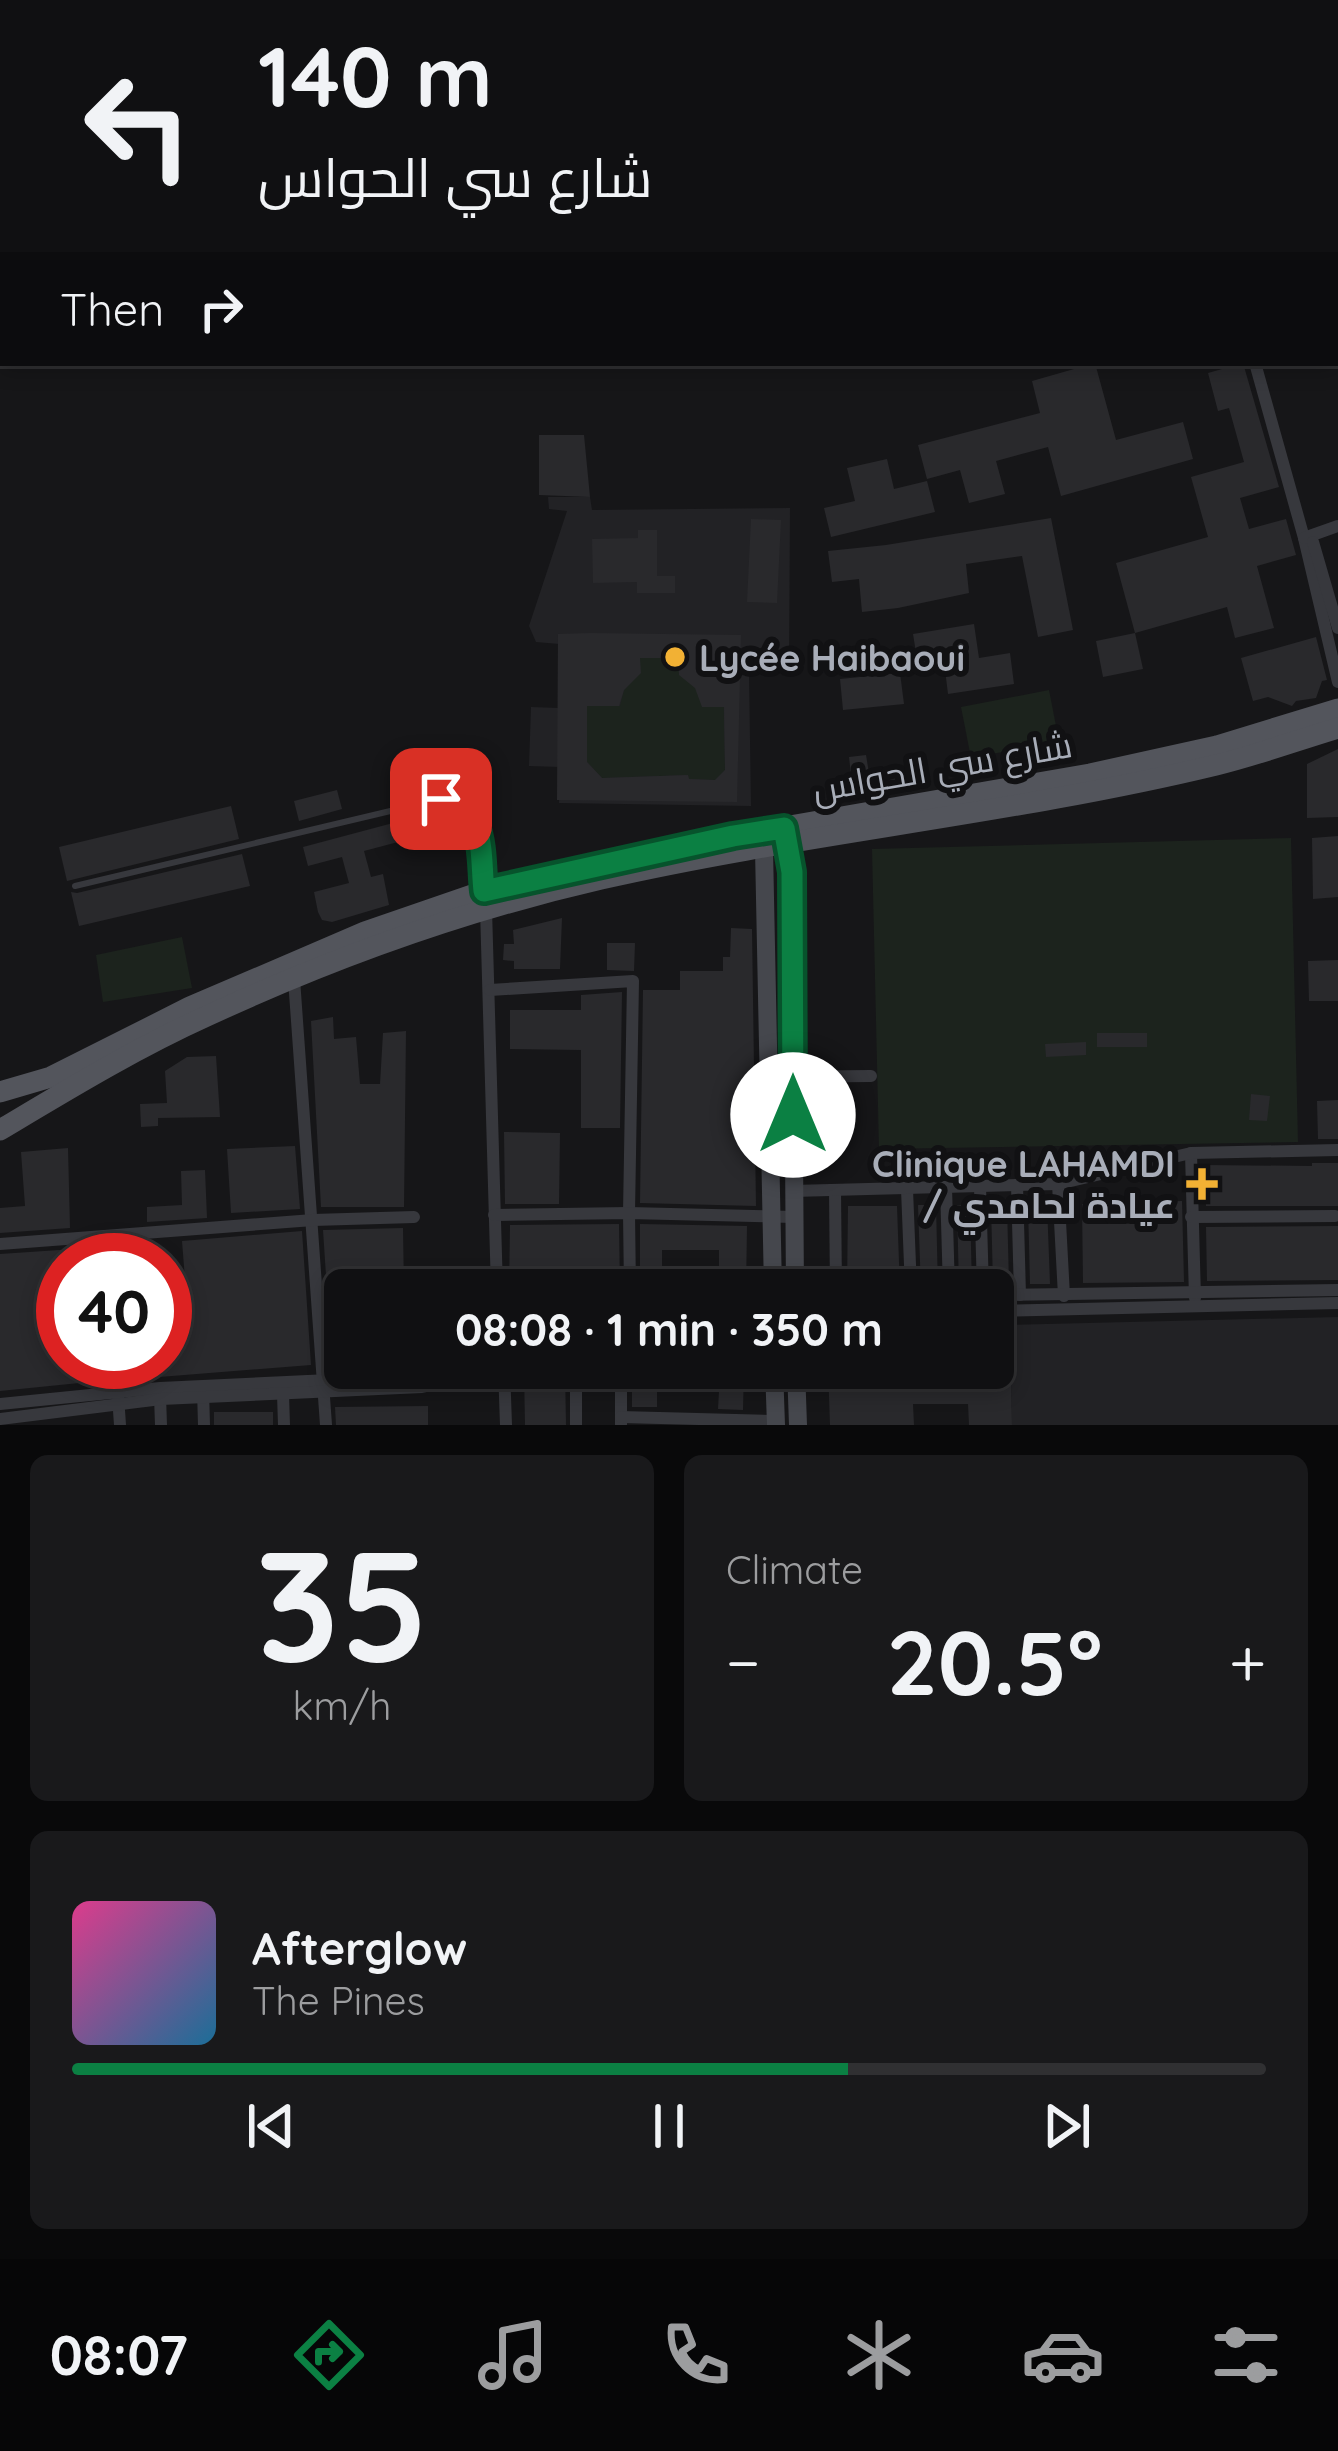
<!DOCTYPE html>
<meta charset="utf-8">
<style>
body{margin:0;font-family:Quicksand,Cairo,sans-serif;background:#19191b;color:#f1f3f6;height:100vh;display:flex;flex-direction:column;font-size:45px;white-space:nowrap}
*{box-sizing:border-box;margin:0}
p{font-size:39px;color:#9c9d9f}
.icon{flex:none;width:66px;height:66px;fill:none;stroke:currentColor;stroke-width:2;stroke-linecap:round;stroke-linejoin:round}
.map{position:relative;height:1425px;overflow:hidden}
.panel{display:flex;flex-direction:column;gap:30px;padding:30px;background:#09090a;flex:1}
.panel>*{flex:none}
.guide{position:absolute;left:0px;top:0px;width:1338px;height:366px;box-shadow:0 6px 18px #0003,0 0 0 3px #303032;background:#101012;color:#f1f3f6;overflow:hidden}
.speed{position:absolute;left:36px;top:1233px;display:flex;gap:24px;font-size:60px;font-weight:700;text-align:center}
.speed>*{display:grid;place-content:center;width:156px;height:156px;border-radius:50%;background:#101012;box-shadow:0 6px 18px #0003,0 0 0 3px #303032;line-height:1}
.speed .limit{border:18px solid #d22;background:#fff;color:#111}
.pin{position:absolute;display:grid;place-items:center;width:102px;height:102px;color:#fff;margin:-51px;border-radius:24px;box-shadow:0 6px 18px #0006}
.me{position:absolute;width:132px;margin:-66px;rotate:0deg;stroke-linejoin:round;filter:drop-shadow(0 0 9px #0008)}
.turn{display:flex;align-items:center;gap:42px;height:252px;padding:0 60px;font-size:54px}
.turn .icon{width:156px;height:156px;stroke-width:2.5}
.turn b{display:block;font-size:84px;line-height:102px}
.then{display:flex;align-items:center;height:114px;padding:0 60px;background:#0003;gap:24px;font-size:45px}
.big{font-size:90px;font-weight:700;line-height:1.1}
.panel .tile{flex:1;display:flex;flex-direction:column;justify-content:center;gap:18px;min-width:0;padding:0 42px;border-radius:18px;background:#19191b}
.panel .dial{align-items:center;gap:0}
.dial b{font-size:156px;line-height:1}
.song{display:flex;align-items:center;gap:36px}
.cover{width:144px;height:144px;border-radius:18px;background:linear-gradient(135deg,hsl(330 70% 55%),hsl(200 70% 35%))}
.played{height:12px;border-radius:6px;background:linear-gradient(90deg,#0b8043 65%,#303032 65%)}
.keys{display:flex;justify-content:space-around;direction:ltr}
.heat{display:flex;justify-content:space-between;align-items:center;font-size:66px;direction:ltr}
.panel .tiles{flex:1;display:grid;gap:30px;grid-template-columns:1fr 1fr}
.tile:last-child{grid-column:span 2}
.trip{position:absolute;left:324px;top:1269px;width:690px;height:120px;border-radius:18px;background:#101012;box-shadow:0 6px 18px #0003,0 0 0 3px #303032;font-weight:700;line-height:120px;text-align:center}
.menu{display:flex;height:192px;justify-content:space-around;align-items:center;background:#060607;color:#9c9d9f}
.menu .icon{width:84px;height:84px}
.menu .on{color:#0b8043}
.menu b{font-size:54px;color:#f1f3f6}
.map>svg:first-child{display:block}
.built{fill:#222225}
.green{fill:#1c231d}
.building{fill:#29292c;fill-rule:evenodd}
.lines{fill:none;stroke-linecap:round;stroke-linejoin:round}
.lane{stroke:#37383d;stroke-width:6}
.street{stroke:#37383d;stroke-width:12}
.secondary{stroke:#45474d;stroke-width:18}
.primary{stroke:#53555c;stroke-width:21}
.route-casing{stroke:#07532c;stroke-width:30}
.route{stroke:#0b8043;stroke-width:21}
.poi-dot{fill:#f2b134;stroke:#111113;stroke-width:4.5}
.labels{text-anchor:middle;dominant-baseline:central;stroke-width:12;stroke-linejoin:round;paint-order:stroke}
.poi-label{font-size:36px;font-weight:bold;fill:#a8adb8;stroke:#111113;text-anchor:start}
.street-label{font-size:36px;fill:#a8adb8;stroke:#111113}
</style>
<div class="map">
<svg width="1338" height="1425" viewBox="0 0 1338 1425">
<rect width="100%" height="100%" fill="#161618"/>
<g class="built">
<path d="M548,497H590L592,510L790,508L789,670L749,673L751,806L559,803L560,767L529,766L531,707L559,708V644L536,642L529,626L567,511L549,509Z"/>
<path d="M1338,1317V1425H1012L1010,1325Z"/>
</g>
<g class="green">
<path d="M640,658H713L723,668L725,770L715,780L689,779L688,775L602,778L587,762V706H620L624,690L640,673Z"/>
<path d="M1049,690L1059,741L971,758L961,707Z"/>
<path d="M1291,838L1298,1142L879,1149L872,849Z"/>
<path d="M182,937L192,988L103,1002L96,955Z"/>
</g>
<g class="building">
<path d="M1095,363L1116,440L1183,422L1193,459L1061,496L1048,447L996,461L1005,494L969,503L960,470L927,479L918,445L1040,413L1032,381Z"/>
<path d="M1243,363L1279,487L1240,498L1249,529L1286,519L1296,555L1257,566L1274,628L1235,638L1227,607L1135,633L1116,563L1208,537L1191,477L1244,462L1229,408L1218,411L1208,373Z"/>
<path d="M539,435H584L590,497L539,495Z"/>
<path d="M887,459L894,489L927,481L935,512L831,537L824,508L855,501L847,468Z"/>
<path d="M1051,518L1073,630L1038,637L1022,556L966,564L969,593L898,608L862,612L859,579L832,582L828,551L886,545Z"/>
<path d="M751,519L781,520L777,603L747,602Z"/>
<path d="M638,530H657V576H675V593H637V582L593,583L592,539L638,538Z"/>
<path d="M974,624L979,658L1010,653L1014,684L948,694L944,661L918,665L913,634Z"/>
<path d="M590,633L741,635L737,802L557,800L558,634ZM640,658H678L679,675L695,688L702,707H724L725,770L715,780L689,779L688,775L602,778L587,762V706H619L624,690L641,673Z"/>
<path d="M1135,633L1143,669L1103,677L1096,641Z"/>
<path d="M1316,637L1327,680L1322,681L1316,698L1296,701L1292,706L1268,697L1253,701L1241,658Z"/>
<path d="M900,673L904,704L843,710L840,679Z"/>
<path d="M1338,749V817L1307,818V764Z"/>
<path d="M866,755L869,773L907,768L910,786L853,793L849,757Z"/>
<path d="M337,790L342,809L299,821L294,801Z"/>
<path d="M231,806L239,839L67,881L59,847Z"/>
<path d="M393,823L398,842L364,851L371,877L383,874L389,905L332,922L322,920L318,912L314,892L349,883L342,857L308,866L303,847Z"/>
<path d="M1338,836V897L1313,899L1312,838Z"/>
<path d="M242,854L250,886L79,926L71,892L77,893Z"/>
<path d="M562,918L560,969H514V961L503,960L504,944H514L513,930Z"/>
<path d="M731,928L752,929L756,1206L640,1203L643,990H680V971H723V957H730Z"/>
<path d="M607,943H635L634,971L607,970Z"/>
<path d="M1338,960V1001H1309L1308,961Z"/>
<path d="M622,992L620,1128H581V1050L510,1049V1010H581V995Z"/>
<path d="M333,1017L334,1039L356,1037L360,1084H380L383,1033L406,1031L404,1207H321L311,1021Z"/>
<rect x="1097" y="1033" width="50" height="14"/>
<path d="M1086,1042V1055L1046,1057L1045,1044Z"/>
<path d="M216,1056L220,1117L158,1118V1126L141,1127L140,1104L167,1103L165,1071L187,1057Z"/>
<path d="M1251,1094L1270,1096L1267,1121L1249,1120Z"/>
<path d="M1338,1100V1139H1318L1317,1101Z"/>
<path d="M504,1132L560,1133L559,1204H505Z"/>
<path d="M295,1146L300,1209L231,1213L227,1149Z"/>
<path d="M68,1148L70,1228L0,1233V1208L25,1206L21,1152Z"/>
<path d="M1312,1163H1338V1206H1206L1204,1165L1312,1166Z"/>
<path d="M205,1170L207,1218L147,1222V1207L182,1205L181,1171Z"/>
<path d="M1182,1201L1184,1282L1083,1283L1082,1204Z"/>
<path d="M1047,1204L1050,1284H1030L1028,1205Z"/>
<path d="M918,1205H936L938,1289L921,1290Z"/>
<path d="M957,1205H970L972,1288H959Z"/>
<path d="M991,1205H1007L1009,1284H993Z"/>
<path d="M848,1206H897L900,1290H847Z"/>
<path d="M619,1224L620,1290H509L510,1225Z"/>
<path d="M640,1224L747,1226L746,1290H719V1250H662V1290H640Z"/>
<path d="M1338,1226V1280L1207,1281L1206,1227Z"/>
<path d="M403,1228L404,1290H345V1365L332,1366L323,1230Z"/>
<path d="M302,1231L311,1365L147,1378L145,1362H165V1293L186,1292L182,1241Z"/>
<path d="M89,1248L90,1260H63V1362H106L109,1380L0,1391V1254Z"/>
<path d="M1010,1325L1012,1425H969L968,1404H913L914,1425H830L828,1368H993V1326Z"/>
<path d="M632,1368H744L743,1410L718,1409L719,1391L657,1392V1407H632Z"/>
<path d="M524,1371H565L566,1425H525Z"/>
<path d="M428,1406V1425H336L335,1407Z"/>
<rect x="214" y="1412" width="59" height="13"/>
</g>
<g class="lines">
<path class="lane" d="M75,886L441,799C486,806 480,848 483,883"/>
<g class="street">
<path d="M1148,0L1149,3"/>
<path d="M1311,0L1312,3"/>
<path d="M1335,50L1338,49"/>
<path d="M1335,80L1338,90"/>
<path d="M1335,129L1338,128"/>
<path d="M1255,363L1304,538L1338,682"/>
<path d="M1304,538L1338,526"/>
<path d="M1313,542L1338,628"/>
<path d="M486,909L497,1290"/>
<path d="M294,979L326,1425"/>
<path d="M490,990L633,981L629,1213L630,1290"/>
<path d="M771,1077L871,1076"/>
<path d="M1191,1153L1195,1298"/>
<path d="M1058,1184L1064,1296"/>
<path d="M1017,1185L1020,1295"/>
<path d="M980,1186L983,1290"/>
<path d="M946,1187L949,1290"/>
<path d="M907,1189L911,1290"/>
<path d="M835,1190L836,1290"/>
<path d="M793,1191L1058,1184L1191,1153L1338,1150"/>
<path d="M494,1215L629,1213L794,1217"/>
<path d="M1191,1217L1335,1216"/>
<path d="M0,1244L313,1220L414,1217"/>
<path d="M993,1295L1338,1290"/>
<path d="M993,1311L1338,1303"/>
<path d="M504,1368L506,1425"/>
<path d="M576,1368V1425"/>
<path d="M621,1368V1424"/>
<path d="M203,1390L204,1425"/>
<path d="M283,1394L284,1425"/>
<path d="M118,1396L120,1425"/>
<path d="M160,1396L161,1425"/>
<path d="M0,1404L160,1388L415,1376L453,1368"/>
<path d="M621,1417L776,1421"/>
<path d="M0,1419L161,1399L422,1387L511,1368"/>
</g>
<g class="secondary">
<path d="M785,833L792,872L795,1290"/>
<path d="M760,837L764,849L773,1290"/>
<path d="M774,1368L776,1425"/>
<path d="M796,1368L798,1425"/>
</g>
<g class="primary">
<path d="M0,1092L51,1077L190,1007L365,932L484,891L733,836L1090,774L1217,746L1338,709"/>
<path d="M0,1130C67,1090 136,1048 207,1016C332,958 466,910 601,879C804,833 1013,814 1216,765C1257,755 1298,740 1338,728"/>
</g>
</g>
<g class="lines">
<g class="route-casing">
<path id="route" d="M441,799C487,806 480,855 484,891L733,836L784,828L792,872L793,1115"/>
</g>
<use href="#route" class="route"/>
</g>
<g class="poi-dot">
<circle cx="675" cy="657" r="12"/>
<path d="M1196 1166h12v12h12v12h-12v12h-12v-12h-12v-12h12z"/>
</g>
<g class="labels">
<g class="poi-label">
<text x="699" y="657">Lycée Haibaoui</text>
<text x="1175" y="1163" text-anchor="end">Clinique LAHAMDI<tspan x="1175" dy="41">/ عيادة لحامدي</tspan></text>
</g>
<g class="street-label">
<text transform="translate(942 766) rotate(-10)">شارع سي الحواس</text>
</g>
</g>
</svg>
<div class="speed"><div class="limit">40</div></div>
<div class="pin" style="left:441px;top:799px;background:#d93025"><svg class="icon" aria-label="arrive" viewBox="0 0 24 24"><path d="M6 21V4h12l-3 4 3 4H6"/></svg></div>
<svg class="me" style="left:793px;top:1115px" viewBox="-20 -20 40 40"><circle r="19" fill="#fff"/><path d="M0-13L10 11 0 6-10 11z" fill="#0b8043"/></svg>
<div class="trip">08:08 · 1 min · 350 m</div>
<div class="guide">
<div class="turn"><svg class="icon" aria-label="left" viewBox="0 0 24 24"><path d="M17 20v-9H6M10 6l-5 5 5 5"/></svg><div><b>140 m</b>شارع سي الحواس</div></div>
<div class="then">Then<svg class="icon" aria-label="right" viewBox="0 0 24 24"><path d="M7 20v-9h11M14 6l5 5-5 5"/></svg></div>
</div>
</div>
<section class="panel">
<div class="tiles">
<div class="tile dial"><b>35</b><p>km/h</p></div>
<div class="tile"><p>Climate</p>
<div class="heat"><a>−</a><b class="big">20.5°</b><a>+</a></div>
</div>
<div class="tile">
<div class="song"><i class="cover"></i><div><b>Afterglow</b><p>The Pines</p></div></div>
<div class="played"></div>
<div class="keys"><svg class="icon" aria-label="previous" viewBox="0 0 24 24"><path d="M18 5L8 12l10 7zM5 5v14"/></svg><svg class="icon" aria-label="pause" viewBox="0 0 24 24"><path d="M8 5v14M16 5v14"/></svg><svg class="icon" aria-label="next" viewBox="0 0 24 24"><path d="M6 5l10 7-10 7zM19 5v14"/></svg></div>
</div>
</div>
</section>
<nav class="menu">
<b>08:07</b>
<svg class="icon on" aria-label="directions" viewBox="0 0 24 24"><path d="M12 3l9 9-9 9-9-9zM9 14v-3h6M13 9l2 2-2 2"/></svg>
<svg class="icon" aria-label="music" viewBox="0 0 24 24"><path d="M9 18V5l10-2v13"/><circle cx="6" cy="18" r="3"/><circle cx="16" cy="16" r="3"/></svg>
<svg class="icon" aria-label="phone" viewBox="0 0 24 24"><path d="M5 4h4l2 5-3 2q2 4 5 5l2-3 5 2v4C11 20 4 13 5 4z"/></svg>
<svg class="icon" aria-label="climate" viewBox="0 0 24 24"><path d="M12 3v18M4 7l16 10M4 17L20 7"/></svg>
<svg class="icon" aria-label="car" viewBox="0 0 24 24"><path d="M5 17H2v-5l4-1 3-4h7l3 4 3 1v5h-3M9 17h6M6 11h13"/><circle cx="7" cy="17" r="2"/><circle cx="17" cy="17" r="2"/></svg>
<svg class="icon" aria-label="filters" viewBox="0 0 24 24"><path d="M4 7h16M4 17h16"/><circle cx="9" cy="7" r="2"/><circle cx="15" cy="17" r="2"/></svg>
</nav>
